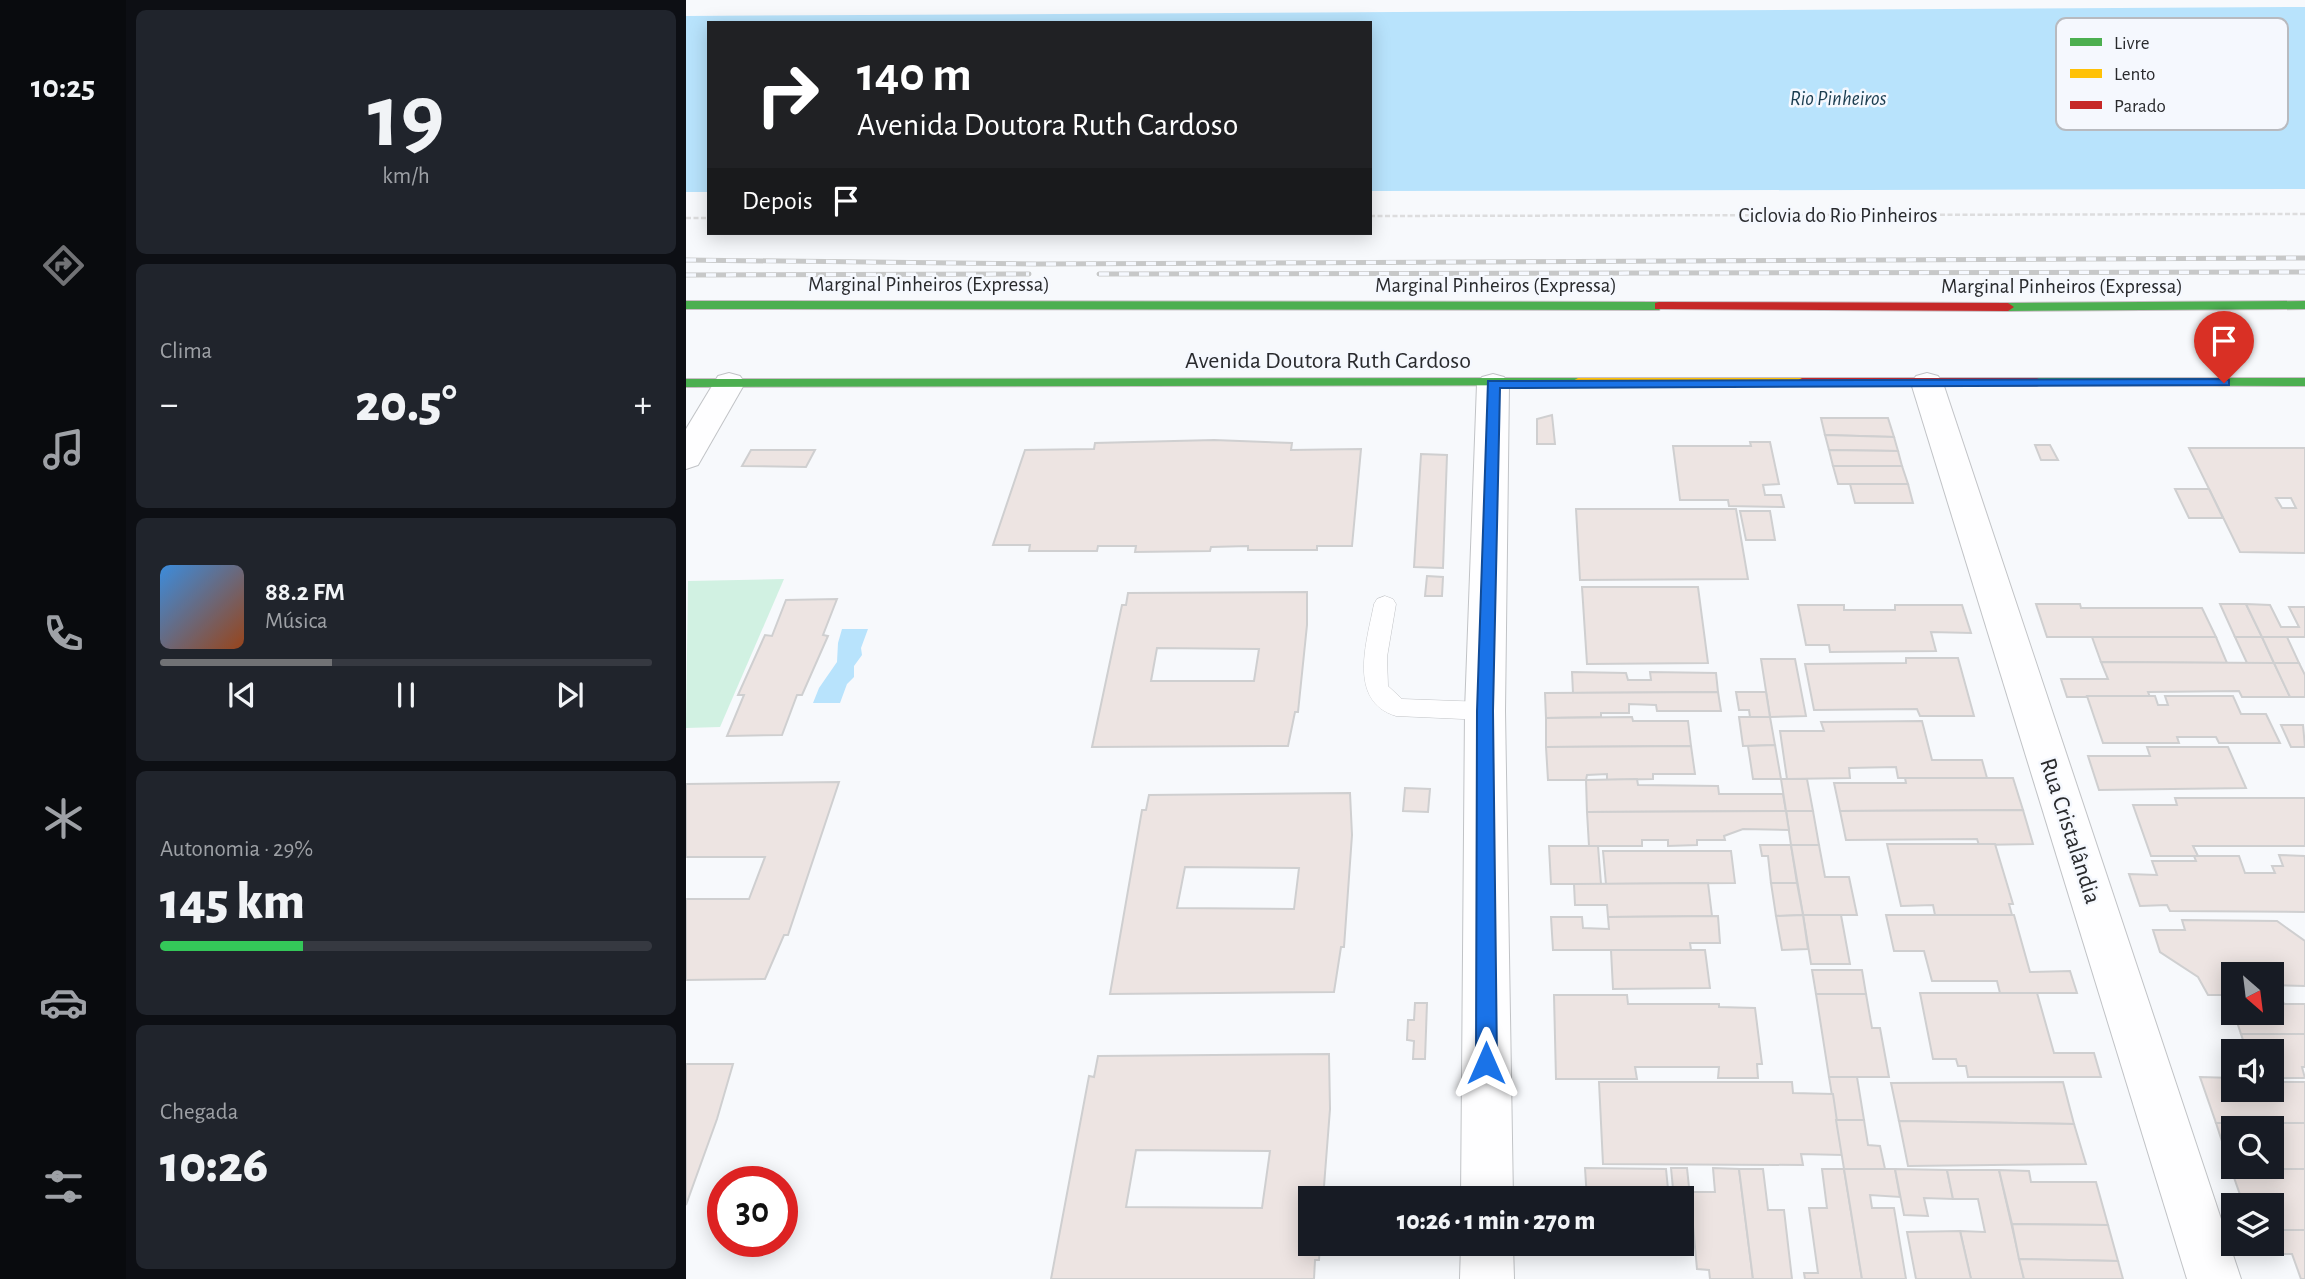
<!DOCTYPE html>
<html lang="pt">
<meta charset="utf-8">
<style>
body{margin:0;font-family:"Alegreya Sans",sans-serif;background:#20242c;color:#f1f3f6;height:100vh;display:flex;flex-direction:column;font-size:26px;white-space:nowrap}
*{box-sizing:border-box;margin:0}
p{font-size:23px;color:#9ea1a6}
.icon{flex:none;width:38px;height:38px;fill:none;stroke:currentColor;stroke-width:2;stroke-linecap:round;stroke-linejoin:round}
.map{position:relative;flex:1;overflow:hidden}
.side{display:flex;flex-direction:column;gap:10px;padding:10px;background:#0d0f14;width:560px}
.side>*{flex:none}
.banner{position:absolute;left:21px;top:21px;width:665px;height:214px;border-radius:0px;box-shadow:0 4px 18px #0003;background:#202124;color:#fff;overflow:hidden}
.needle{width:46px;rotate:152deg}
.fabs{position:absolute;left:1535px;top:962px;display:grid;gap:14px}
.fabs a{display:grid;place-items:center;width:63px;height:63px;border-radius:0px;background:#171b24;box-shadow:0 4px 18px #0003;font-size:35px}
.speed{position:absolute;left:21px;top:1166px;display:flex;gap:14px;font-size:35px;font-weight:700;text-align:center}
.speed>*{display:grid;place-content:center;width:91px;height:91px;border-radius:50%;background:#171b24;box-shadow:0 4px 18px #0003;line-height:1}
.speed .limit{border:10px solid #d22;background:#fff;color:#111}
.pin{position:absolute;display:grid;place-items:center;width:60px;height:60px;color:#fff;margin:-72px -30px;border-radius:50% 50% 50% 0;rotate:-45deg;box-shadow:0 0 7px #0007}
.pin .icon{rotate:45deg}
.me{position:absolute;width:77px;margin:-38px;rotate:0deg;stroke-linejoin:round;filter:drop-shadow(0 0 5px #0008)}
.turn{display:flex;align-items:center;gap:24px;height:147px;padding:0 35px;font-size:32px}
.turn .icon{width:91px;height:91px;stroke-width:2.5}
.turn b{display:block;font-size:49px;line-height:60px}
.then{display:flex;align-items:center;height:66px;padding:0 35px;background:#0003;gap:14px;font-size:26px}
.big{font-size:52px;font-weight:800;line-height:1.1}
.side .card{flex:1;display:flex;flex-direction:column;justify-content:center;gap:10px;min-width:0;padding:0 24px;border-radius:10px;background:#20242c}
.side .dial{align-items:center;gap:0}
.dial b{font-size:91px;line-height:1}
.song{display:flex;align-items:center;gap:21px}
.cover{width:84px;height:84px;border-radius:10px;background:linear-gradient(135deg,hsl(210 70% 55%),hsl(20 70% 35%))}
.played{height:7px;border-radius:4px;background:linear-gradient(90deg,#717275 35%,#363941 35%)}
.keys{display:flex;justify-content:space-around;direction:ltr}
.heat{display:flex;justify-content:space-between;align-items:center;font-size:38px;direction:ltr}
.charge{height:10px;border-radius:5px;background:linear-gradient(90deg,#34c759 29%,#363941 0)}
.trip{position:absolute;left:612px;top:1186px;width:396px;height:70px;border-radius:0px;background:#171b24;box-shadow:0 4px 18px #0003;font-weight:800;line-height:70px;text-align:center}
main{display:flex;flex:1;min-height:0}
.tab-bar{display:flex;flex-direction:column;width:126px;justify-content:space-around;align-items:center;background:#090b0e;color:#9ea1a6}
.tab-bar .icon{width:49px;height:49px}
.tab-bar .active{color:#717275}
.tab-bar b{font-size:32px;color:#f1f3f6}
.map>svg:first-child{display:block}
.green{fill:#d1f1e2}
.water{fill:#b8e3fc}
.building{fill:#ede4e2;stroke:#cfcfd0;stroke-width:2;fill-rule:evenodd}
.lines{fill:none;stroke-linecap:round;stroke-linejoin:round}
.lane-casing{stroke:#c1c3c6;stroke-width:1}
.street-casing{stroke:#c1c3c6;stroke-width:2}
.fast-casing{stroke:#c7bfc4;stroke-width:2}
.slow-casing{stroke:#c7bfc4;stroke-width:2}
.jam-casing{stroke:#c7bfc4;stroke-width:2}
.path{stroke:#ddddde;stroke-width:2.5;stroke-dasharray:5 2.5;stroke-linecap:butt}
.lane{fill:#fefeff;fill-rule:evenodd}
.street{fill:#fefeff;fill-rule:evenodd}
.fast{fill:#4caf50;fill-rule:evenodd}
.slow{fill:#ffc107;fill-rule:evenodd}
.jam{fill:#c62828;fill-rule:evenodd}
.rail-casing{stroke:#c7c8c8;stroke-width:5}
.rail{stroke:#f5f8fe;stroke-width:3.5;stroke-dasharray:10;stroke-linecap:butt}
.route{fill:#1a73e8;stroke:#114b97;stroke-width:2}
.labels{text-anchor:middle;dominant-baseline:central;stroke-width:5;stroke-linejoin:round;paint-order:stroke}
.far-water-label{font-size:21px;font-style:italic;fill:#1a3c4f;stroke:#f5f8fe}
.far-street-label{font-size:21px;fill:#292a2d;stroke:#f5f8fe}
.street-label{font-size:24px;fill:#292a2d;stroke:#f5f8fe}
.key{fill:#f5f8fe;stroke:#b8babf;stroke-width:2}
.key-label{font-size:19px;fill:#292a2d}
</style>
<main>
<nav class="tab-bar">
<b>10:25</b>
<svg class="icon active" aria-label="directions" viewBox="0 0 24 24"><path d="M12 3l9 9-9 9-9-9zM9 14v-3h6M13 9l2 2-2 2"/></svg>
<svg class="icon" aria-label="music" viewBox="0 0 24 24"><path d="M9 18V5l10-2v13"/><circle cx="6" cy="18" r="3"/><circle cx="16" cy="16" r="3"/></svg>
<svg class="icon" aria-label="phone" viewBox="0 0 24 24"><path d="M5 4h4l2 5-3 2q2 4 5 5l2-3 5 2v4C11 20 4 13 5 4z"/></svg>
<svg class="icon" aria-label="climate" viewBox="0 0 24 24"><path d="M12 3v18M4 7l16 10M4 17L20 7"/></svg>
<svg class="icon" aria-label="car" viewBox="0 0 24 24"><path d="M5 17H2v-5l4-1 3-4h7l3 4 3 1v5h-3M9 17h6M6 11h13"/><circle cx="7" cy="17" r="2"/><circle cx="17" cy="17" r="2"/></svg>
<svg class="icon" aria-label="filters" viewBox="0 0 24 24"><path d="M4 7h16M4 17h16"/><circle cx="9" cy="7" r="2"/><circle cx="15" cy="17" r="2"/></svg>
</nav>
<section class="side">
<div class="card dial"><b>19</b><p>km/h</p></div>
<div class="card"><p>Clima</p>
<div class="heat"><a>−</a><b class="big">20.5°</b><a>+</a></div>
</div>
<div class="card">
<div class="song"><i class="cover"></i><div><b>88.2 FM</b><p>Música</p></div></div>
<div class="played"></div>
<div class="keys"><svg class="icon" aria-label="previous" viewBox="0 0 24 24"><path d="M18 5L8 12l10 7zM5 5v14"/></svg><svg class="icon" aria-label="pause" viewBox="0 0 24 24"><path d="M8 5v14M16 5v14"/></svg><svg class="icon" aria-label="next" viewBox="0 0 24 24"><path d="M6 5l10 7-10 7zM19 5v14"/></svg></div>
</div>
<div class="card"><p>Autonomia · 29%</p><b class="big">145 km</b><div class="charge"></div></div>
<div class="card"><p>Chegada</p><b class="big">10:26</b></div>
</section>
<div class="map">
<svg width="1619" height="1279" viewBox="0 0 1619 1279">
<rect width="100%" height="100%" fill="#f7f9fc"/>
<path class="green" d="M98,579L34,727L0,728L2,581Z"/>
<g class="water">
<path d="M1619,7V189L684,191V23H23V192H0V16Z"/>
<path d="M156,629H182L175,648L176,655L168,666V677L161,684L154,703H127L133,688L151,662L152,643Z"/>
</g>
<g class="building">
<path d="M866,415L869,444H851V419Z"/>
<path d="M1135,418H1202L1208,437L1139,435Z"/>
<path d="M1139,435L1208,437L1212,451L1143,450Z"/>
<path d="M528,440L606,443L605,450L675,449L666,546H631V550H562V546L525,547L524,551L449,552L450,546H412L411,551H343L344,545H307L339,450L408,449L409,443Z"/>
<path d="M1064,442H1084L1093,484L1077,485L1079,495H1095L1098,507L1043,506L1042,500H994L987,446H1065Z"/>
<path d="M1349,445H1364L1372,460H1355Z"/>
<path d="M1503,448H1619V553L1554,552ZM1590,498H1605L1610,508H1596Z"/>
<path d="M65,450H129L120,467L56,466Z"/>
<path d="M1143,450L1212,451L1216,466H1147Z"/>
<path d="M735,454L761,455L757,568L728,567Z"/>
<path d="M1147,466H1216L1222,484H1152Z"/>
<path d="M1164,484H1222L1227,503H1169Z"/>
<path d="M1489,489H1523L1537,518H1503Z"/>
<path d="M890,509H1050L1062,579L894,580Z"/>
<path d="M1054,511H1084L1089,540H1060Z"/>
<path d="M741,576L757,577L756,596H739Z"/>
<path d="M896,587H1012L1022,663L901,664Z"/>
<path d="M621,592V625L612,712H609L602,746L406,747L436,605H440L442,593ZM471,648L573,649L568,681H465Z"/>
<path d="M151,599L137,635L142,636L116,695H111L96,735L41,736L58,695H52L79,635L86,636L100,600Z"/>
<path d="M1350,604H1394L1395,608H1516L1530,637H1361Z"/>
<path d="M1534,604H1560L1576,637H1549Z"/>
<path d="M1560,604L1584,605L1595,627H1613L1603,607H1619V637H1576Z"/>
<path d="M1112,605H1158V610H1209V605H1276L1285,633L1245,632L1250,651L1144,652L1143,645H1120Z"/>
<path d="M1406,637H1530L1541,663L1415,662Z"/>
<path d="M1549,637H1576L1588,663H1561Z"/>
<path d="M1576,637H1601L1613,663H1588Z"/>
<path d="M1220,658H1272L1288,716H1234L1231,709L1128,710L1119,664L1220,663Z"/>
<path d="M1075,659H1109L1120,716L1084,717Z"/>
<path d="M1415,662L1588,663L1604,697H1556L1553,691L1462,692L1464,697H1381L1375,679H1422Z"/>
<path d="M1588,663H1613L1619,675V697H1604Z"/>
<path d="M886,672L940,673L942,680H965L964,672L1030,673L1032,692L887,693Z"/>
<path d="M1032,692L1035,711H971L970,705L943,704V713H915V717L860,718L859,693Z"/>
<path d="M1050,692H1080L1084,717H1064L1063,710H1053Z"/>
<path d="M1401,696H1469L1472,705H1482L1479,696H1547L1555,714H1580L1594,743H1533L1530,737H1491L1493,743H1417Z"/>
<path d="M946,717L947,721H1002L1005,746L860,747V718Z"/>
<path d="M1053,717H1084L1089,745L1057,746Z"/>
<path d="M1236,721L1246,760H1296L1301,778H1212L1210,767L1163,768L1164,778L1101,779L1094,731H1138L1135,722Z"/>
<path d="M1595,725H1617L1619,747H1605Z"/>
<path d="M1089,745L1095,779H1067L1062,746Z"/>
<path d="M1005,746L1009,774H967V779L921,780V774L901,775L900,780H862L860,747Z"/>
<path d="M1461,747H1542L1560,788L1413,790L1402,756H1464Z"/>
<path d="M1219,778H1327L1337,810L1154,811L1148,783H1220Z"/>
<path d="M951,779L952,785L1032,786L1033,794H1097L1100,811L901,812L900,780Z"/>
<path d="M1095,779H1121L1127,811H1100Z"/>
<path d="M153,782L102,935H98L79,979L0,980V899H63L79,857H0V784Z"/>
<path d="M719,788L744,789L742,812L717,811Z"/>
<path d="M664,793L666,835L658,947H655L648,992L424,994L456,810H460L463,795ZM499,867L613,868L608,909L491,908Z"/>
<path d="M1489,798H1619V846H1507L1512,856H1465L1447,805H1491Z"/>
<path d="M1337,810L1347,844L1293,845L1291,839L1160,840L1154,811Z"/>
<path d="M1100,811H1127L1133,845H1105Z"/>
<path d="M1100,811L1103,830L1057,829L1038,836L1039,840H1011V845L982,846V840H956V846H903L901,812Z"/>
<path d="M1201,844H1309L1327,904H1323L1326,915H1249L1247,905L1215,906Z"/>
<path d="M1074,845H1105L1111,883H1085L1082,856H1076Z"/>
<path d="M1105,845H1133L1139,877H1163L1171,915H1117Z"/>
<path d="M863,846H912L915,884H865Z"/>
<path d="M917,851H1045L1049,883L920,884Z"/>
<path d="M1593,855L1619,856V912L1484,911L1481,905L1454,906L1443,874L1471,875L1466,861H1510L1508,856H1553L1559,873H1589L1586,866H1597Z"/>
<path d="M1022,883L1026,916L922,917L921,905H889L888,884Z"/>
<path d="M1085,883H1111L1117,915L1090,916Z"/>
<path d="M1117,915H1155L1164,964H1125Z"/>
<path d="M1117,915L1122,949L1096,950L1090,916Z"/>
<path d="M1200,915H1328L1344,972L1384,971L1391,993H1314L1311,981H1246L1238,951H1208Z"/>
<path d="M1032,916L1034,943H1004L1005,950H867L865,917H896L897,928L923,929L922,917Z"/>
<path d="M1496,920L1591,921L1619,941V986L1586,985V975H1547V995H1522L1512,977L1474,952L1467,930H1499Z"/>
<path d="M925,950H1019L1024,988L927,989Z"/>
<path d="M1126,970H1176L1180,994H1130Z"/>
<path d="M1234,993H1351L1368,1053H1408L1415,1077H1282L1280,1066H1272L1270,1059H1247Z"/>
<path d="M1130,994H1180L1186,1028H1194L1203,1077H1143Z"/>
<path d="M868,995H941L942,1004H1033V1007L1069,1008L1076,1064H1071L1072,1078H1032L1033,1067H949L951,1079H870Z"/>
<path d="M1586,995H1594L1598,1004H1619V1034H1555L1548,1013H1586Z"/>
<path d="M729,1003H741L739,1059H727L728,1041L721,1040L722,1020H728Z"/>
<path d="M1555,1034H1619V1067H1616L1619,1078H1586V1052H1561Z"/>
<path d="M643,1054L644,1109L637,1199H625V1244H634L633,1260H629L628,1279H365L403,1076L408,1077L412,1056ZM450,1150L584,1151L576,1208L440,1207Z"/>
<path d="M0,1064H47L31,1119L0,1205Z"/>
<path d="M1143,1077H1171L1178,1120H1150Z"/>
<path d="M1514,1077L1547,1078V1090H1586V1078H1590L1591,1082H1619V1123H1530Z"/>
<path d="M913,1082H1106L1107,1093L1147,1094L1156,1155L1115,1154L1117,1165L917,1164Z"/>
<path d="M1377,1082L1388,1124L1213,1121L1205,1083Z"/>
<path d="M1150,1120H1178L1182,1145L1194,1146L1199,1169H1158Z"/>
<path d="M1213,1121L1388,1124L1400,1164L1222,1166Z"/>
<path d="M1530,1123H1619V1169H1545ZM1547,1129H1586V1167H1547Z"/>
<path d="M899,1168L980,1169L983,1199H901Z"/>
<path d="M985,1168H1001L1008,1236L996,1235V1199H988Z"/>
<path d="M1027,1168L1053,1169L1067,1279H1024L1023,1270L1011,1269L1004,1192H1029Z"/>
<path d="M1053,1169H1077L1082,1210H1098L1106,1279H1067Z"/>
<path d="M1136,1169H1158L1176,1279H1119L1118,1273H1132L1123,1208H1141Z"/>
<path d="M1158,1169H1209L1214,1197L1184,1195L1186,1208H1208L1220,1279H1176Z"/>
<path d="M1209,1169L1261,1170L1267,1199L1238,1198L1242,1216L1218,1215Z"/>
<path d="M1545,1169H1619V1230H1586V1206H1558Z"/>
<path d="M1261,1170H1313L1338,1279H1285L1274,1231L1299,1232L1292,1199H1267Z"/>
<path d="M1313,1170L1343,1171L1345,1182H1410L1422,1225L1326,1224Z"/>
<path d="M1326,1224L1422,1225L1432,1261L1333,1259Z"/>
<path d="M1586,1230H1619V1279H1615L1606,1254H1574L1571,1244H1586Z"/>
<path d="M1274,1231L1285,1279H1230L1221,1232Z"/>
<path d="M1333,1259L1432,1261L1437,1279H1338Z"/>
</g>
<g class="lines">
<g class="lane-casing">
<path id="lane" d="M699,596L707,599L710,604L701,657L702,686L716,699L799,702L807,705L811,711L807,717L799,720L710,716C661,701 681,641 688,604L691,599Z"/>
</g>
<g class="street-casing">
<g id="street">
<path d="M43,373L54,376L59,383L12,465L0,469V429L32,376Z"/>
<path d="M1241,373L1252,376L1257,383L1555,1279H1501L1225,383L1230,376Z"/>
<path d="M807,374L818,377L823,384L819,711L827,1199H775L779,711L791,384L796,377Z"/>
<path d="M775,1244H827L828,1279H774Z"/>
</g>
</g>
<g class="fast-casing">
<g id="fast">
<path d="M0,301L973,302L979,306L973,310L0,309Z"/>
<path d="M1619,301V309L1322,311L1316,307L1322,303Z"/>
<path d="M892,378L899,382L897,385L0,387V379Z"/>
<path d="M1351,378H1619V386L1346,385L1344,382Z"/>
</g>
</g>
<g class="slow-casing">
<path id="slow" d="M892,378H1116L1123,382L1116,386L887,385L885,382Z"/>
</g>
<g class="jam-casing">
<g id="jam">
<path d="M973,302L1322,303L1328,307L1322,311L969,309V303Z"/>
<path d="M1116,378H1351L1358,382L1351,386L1111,385L1109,382Z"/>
</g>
</g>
<g class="path">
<path d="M684,216L1619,214"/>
<path d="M0,218H23"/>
</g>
<use href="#lane" class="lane"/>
<use href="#street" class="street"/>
<use href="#fast" class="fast"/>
<use href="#slow" class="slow"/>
<use href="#jam" class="jam"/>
<g class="rail-casing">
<g id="rail">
<path d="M0,260L350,264L1619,258"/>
<path d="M413,274L1619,272"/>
<path d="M0,275L343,274"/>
</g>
</g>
<use href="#rail" class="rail"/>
</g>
<path class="route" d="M1538,379L1543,380V385L814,388L807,711L811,1063L808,1070L800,1072L793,1070L790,1063L791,711L802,381Z"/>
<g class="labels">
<g class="far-water-label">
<text x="1152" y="98">Rio Pinheiros</text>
</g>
<g class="far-street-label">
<text x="1152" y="215">Ciclovia do Rio Pinheiros</text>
<text x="243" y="284">Marginal Pinheiros (Expressa)</text>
<text x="810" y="285">Marginal Pinheiros (Expressa)</text>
<text x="1376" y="286">Marginal Pinheiros (Expressa)</text>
</g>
<g class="street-label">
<text x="642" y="361">Avenida Doutora Ruth Cardoso</text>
<text transform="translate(1384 831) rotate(72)">Rua Cristalândia</text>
</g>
</g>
<rect x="1370" y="18" width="232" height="112" rx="10" class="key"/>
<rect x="1384" y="38" width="32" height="8" fill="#4caf50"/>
<rect x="1384" y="69" width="32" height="9" fill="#ffc107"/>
<rect x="1384" y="101" width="32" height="8" fill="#c62828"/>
<g class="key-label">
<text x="1428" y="49">Livre</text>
<text x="1428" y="80">Lento</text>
<text x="1428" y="112">Parado</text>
</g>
</svg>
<div class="fabs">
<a><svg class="needle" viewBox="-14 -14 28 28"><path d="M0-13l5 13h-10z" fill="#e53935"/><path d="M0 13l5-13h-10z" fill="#9ea1a6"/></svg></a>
<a><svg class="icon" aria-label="sound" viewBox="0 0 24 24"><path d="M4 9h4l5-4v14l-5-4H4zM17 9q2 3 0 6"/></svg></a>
<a><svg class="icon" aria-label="search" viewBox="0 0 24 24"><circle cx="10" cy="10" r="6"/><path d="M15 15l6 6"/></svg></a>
<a><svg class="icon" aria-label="layers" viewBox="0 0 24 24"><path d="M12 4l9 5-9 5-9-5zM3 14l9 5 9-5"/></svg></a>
</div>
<div class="speed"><div class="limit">30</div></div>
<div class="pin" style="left:1538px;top:383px;background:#d93025"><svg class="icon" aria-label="arrive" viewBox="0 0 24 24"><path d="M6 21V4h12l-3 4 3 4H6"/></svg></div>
<svg class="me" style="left:800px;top:1063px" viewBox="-20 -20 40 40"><path d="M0-17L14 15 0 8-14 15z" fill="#1a73e8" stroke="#fff" stroke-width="4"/></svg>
<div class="trip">10:26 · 1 min · 270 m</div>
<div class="banner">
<div class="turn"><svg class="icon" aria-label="right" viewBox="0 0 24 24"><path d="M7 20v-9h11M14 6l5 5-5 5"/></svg><div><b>140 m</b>Avenida Doutora Ruth Cardoso</div></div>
<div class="then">Depois<svg class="icon" aria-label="arrive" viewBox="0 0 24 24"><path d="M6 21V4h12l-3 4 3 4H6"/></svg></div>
</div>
</div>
</main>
